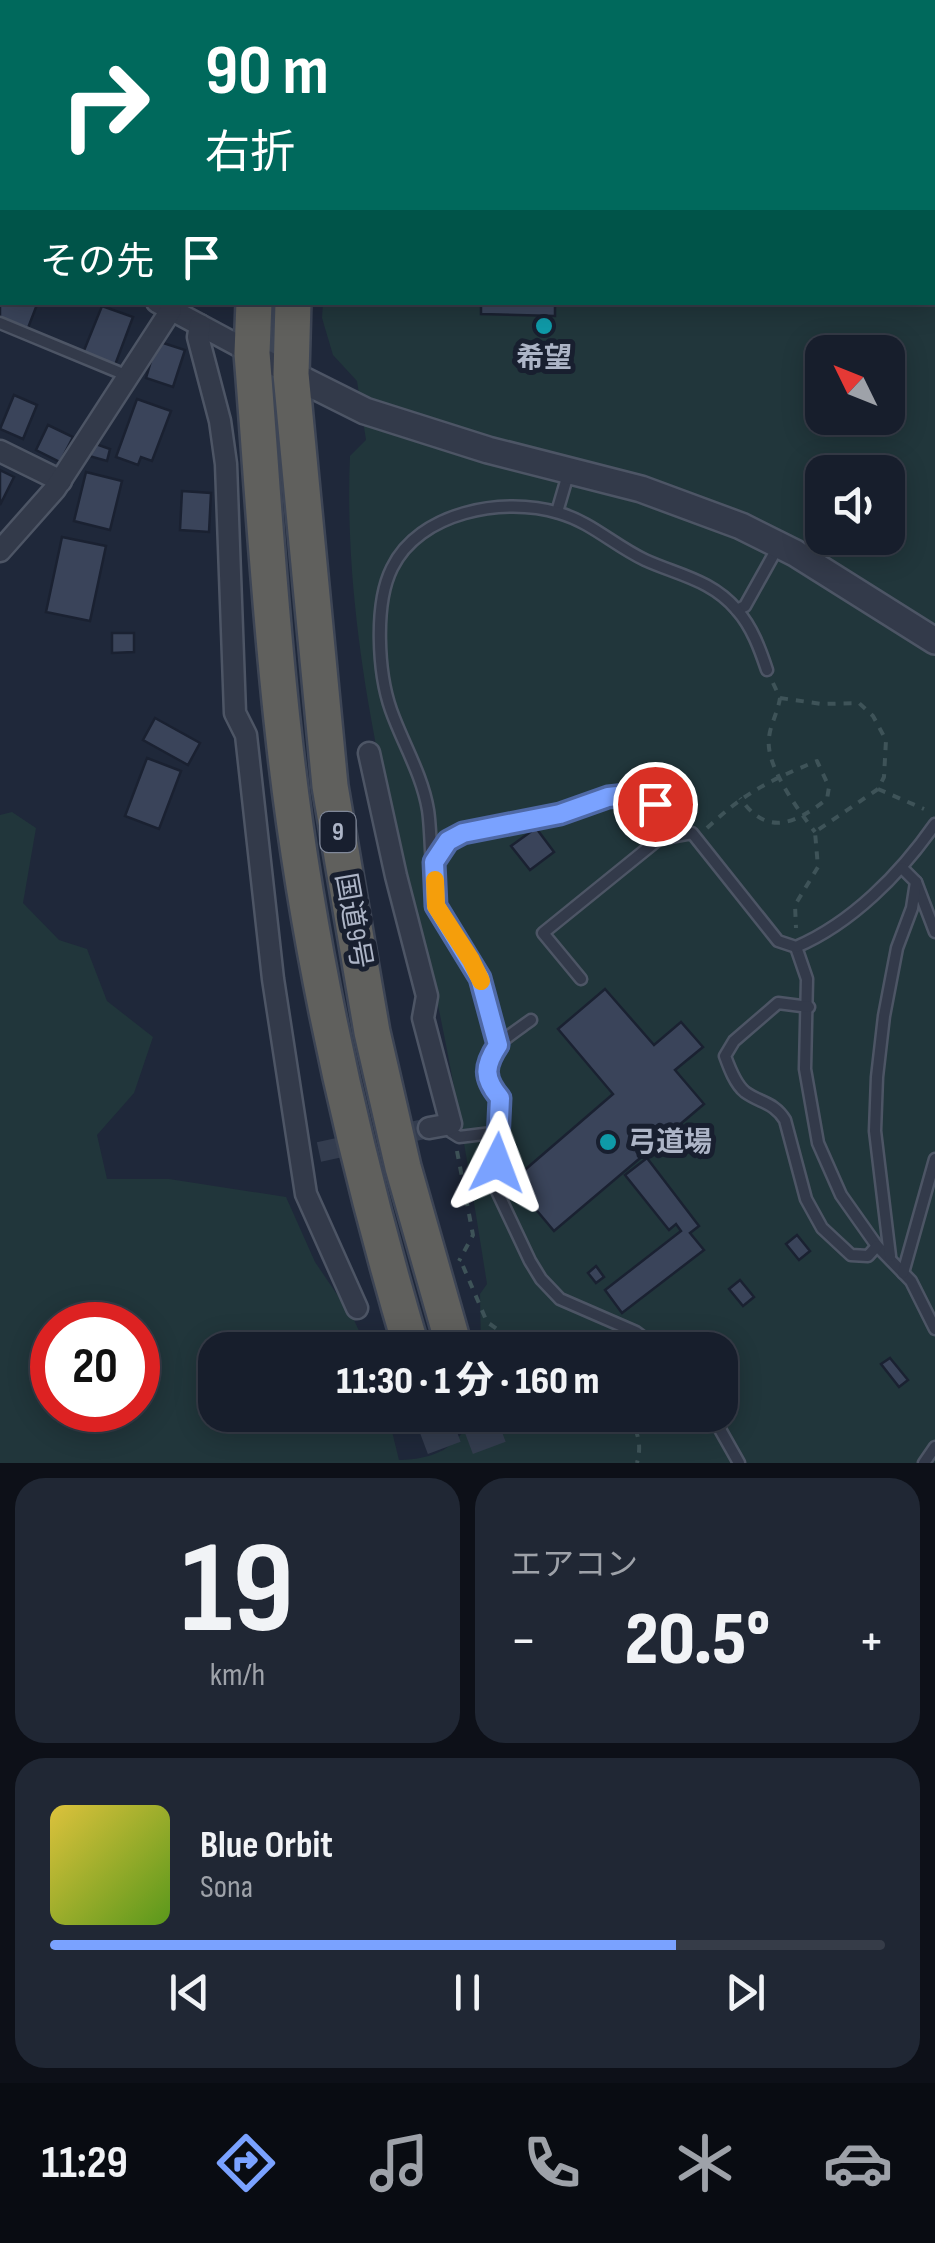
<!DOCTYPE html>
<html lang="ja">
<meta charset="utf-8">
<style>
body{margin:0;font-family:"Sofia Sans Condensed","Noto Sans JP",sans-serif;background:#202734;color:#f1f3f6;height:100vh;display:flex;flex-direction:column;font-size:38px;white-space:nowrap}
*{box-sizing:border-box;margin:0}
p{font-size:32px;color:#9ea2a9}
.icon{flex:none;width:55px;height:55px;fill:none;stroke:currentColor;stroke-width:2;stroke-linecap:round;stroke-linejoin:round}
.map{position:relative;height:1463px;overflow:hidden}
.panel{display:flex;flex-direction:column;gap:15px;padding:15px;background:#0d1018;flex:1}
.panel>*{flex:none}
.hud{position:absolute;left:0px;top:0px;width:935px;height:305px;box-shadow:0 5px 25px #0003,0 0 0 2px #363c48;background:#00695c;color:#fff;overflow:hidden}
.needle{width:65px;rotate:313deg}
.controls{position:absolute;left:805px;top:335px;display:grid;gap:20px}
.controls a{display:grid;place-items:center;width:100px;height:100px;border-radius:20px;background:#171e2c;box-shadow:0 5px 25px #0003,0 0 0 2px #363c48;font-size:50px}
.speed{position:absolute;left:30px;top:1302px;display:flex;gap:20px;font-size:50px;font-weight:700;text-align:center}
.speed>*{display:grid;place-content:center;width:130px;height:130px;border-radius:50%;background:#171e2c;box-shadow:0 5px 25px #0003,0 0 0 2px #363c48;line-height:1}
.speed .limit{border:15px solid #d22;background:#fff;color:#111}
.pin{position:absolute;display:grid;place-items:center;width:85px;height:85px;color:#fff;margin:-42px;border:5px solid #fff;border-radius:50%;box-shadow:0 2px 10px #0007}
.me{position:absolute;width:110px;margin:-55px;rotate:3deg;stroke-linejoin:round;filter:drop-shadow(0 0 8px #0008)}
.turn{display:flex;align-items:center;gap:35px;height:210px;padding:0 40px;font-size:45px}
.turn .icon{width:130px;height:130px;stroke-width:2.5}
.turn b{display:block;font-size:70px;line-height:85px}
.then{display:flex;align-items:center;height:95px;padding:0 40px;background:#0003;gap:20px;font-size:38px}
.big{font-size:75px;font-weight:800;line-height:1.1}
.panel .tile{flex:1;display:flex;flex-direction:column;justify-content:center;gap:15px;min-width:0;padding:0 35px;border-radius:30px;background:#202734}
.panel .dial{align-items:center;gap:0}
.dial b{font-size:130px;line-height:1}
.song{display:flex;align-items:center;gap:30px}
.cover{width:120px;height:120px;border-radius:15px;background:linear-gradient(135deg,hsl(50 70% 55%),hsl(90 70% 35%))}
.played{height:10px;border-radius:5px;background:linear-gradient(90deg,#7aa2ff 75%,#363c48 75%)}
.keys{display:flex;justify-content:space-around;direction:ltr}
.heat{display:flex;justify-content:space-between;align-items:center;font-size:55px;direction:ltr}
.panel .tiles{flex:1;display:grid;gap:15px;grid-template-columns:1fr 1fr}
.tile:last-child{grid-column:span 2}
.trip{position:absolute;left:198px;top:1332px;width:540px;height:100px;border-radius:30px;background:#171e2c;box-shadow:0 5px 25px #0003,0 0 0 2px #363c48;font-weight:800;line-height:100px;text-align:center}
.tabs{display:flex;height:160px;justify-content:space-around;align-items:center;background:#090c12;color:#9ea2a9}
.tabs .icon{width:70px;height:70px}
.tabs .on{color:#7aa2ff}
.tabs b{font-size:45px;color:#f1f3f6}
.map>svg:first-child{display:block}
.green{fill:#21363b;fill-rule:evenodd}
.building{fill:#3a445a;stroke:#1a2131;stroke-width:2.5}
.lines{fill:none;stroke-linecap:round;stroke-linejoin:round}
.minor-tunnel{stroke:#343d4f;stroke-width:20;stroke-dasharray:20 10;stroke-linecap:butt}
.trunk-tunnel{stroke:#343d4f;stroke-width:35;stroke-dasharray:35 18;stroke-linecap:butt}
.service-casing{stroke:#4d5565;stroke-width:15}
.minor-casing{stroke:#4d5565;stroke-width:25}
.tertiary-casing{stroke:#4d5565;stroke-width:30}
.trunk-casing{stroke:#3d4555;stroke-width:40}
.path{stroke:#3e5358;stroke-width:4;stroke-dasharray:8 8;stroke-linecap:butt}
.service{stroke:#333a4a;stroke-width:10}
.minor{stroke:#333a4a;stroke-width:20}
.tertiary{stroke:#333a4a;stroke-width:25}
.trunk{stroke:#60605d;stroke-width:35}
.route-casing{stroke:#4f69a6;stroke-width:25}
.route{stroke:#7aa2ff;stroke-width:18}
.slow{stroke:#f59e0b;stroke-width:18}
.culture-dot{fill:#0f9aa8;stroke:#181f2f;stroke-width:4}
.labels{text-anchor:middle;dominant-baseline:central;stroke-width:10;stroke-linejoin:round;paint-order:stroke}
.shield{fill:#181f2f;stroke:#808899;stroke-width:2.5}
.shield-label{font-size:25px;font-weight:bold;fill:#adb5c7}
.poi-label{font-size:28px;font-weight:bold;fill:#adb5c7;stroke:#181f2f}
.street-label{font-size:28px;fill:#adb5c7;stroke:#181f2f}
</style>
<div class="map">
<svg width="935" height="1463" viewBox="0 0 935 1463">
<rect width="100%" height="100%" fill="#1f283a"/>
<path class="green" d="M353,0H935V1463H0V815L12,812L36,828L23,903L59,940L87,949L107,1001L153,1037L134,1093L97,1135L107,1179H169L286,1197L315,1262L353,1318L368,1350H215V1415H388L399,1460C434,1459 458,1449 472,1415H720V1350H481L480,1294L487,1284C469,1169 450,1054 424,941C413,894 398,848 388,802C363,690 345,570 350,456L366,440L357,381L333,355L322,318L323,303L932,302V2ZM822,352H888V418H822ZM822,472H888V538H822ZM52,1325H138V1410H52Z"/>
<g class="building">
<path d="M0,84L2,85V140L0,139Z"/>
<path d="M0,277L2,302H38L28,328L0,318Z"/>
<path d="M481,302H555V316L481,314Z"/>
<path d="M102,306L133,317L115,365L83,353Z"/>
<path d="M157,341L185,350L173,387L146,378Z"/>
<path d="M14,395L37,405L23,439L0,429Z"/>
<path d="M137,399L171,411L152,461L141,457L138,465L116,457Z"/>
<path d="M48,425L73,437L60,462L36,450Z"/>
<path d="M93,443L110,449L107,461L89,456Z"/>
<path d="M0,470L14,477L0,505Z"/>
<path d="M86,472L122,481L110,530L74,521Z"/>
<path d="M182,491L211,493L209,532L180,530Z"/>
<path d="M62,537L106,546L90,621L46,612Z"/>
<path d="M112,633H134V652L112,653Z"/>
<path d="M155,718L200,743L188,765L143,740Z"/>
<path d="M147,758L181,771L159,829L125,816Z"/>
<path d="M536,828L554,852L530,870L511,846Z"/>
<path d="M605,989L654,1045L681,1022L703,1047L675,1070L704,1104L554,1231L512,1181L613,1094L558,1029Z"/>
<path d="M647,1158L699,1226L690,1233L704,1250L622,1313L605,1290L681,1231L676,1224L669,1230L625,1175Z"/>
<path d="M797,1235L810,1251L799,1260L786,1244Z"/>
<path d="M596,1266L604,1277L596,1283L588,1273Z"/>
<path d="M740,1280L754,1297L743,1306L729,1289Z"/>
<path d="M890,1358L908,1380L899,1387L881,1364Z"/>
</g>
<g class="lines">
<path class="minor-tunnel" d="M319,1152L429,1128"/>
<g class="trunk-tunnel">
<path d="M432,1415L450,1463"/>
<path d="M477,1415L495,1463"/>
</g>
<g class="service-casing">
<g id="service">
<path d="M932,47L935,48"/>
<path d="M0,323L128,376"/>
<path d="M557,512L569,471"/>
<path d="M737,610L745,606L779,545"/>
<path d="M434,861L447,841L463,833L560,813L608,797L645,793C660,810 663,818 659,839"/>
<path d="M916,882L935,932"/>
<path d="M796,947L807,979L805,1069L818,1143L841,1195L877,1246L911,1281L935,1329"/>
<path d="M581,979L543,933L659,839L692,833L778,941L796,947C852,923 900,874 935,824"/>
<path d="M809,1007L778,1003L734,1041L725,1056C729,1067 735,1084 745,1092C760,1103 774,1102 785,1120L806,1199L822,1228L851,1255L868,1256L877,1246"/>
<path d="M531,1020C501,1042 467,1059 500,1098L496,1189L530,1261L541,1279L560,1299L636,1332L660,1350"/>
<path d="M498,1045C487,1021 488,996 477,972C467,949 447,931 438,908C430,887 432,835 428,810C422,774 403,744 391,710C378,673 374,604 392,568C419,512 503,496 559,513C591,522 615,546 645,560C678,575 712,580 737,610C752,627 760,649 767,670"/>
<path d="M451,1124V1132L459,1137L500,1132"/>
<path d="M890,1256L875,1131L877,1077L884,1016L897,948L912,908L916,882L902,868"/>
<path d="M903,1273L935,1159"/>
<path d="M712,1415L739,1463"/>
<path d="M924,1463L935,1447"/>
</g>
</g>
<g class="minor-casing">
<g id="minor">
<path d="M336,0V2"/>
<path d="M234,2V0"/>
<path d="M0,198L2,201"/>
<path d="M157,302L291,374"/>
<path d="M200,325L198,337L220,421L226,464L235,713L246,735L273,979L306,1194L357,1308"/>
<path d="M0,451L61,481"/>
<path d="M0,551L55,489L171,310"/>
<path d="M369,753L396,876L427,996L423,1018L451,1124L429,1128"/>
</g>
</g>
<g class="tertiary-casing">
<path id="tertiary" d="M291,374L365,411L488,450L641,489L741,526L795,553L935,641"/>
</g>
<g class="trunk-casing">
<g id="trunk">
<path d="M262,2V0"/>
<path d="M301,2V0"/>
<path d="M254,302L252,353C262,478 269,604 283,729C305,936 353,1151 412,1350"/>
<path d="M293,302L291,374L330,786L372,1032L403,1167L455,1350"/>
</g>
</g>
<g class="path">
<path d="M773,683L780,698C778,712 770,725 769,738C765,766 799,811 815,832"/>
<path d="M780,698L822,704L859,703L873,716L886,740L884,777L878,789L815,832L818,867L795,905L796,928"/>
<path d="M878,789L924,809"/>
<path d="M707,828C744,793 770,780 817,761L829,787L827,799C795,824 767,837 740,798"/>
<path d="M457,1151L473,1235L459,1261"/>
<path d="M463,1266L487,1322L527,1350"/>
<path d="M628,1415C638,1432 642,1444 637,1463"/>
</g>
<use href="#service" class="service"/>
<use href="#minor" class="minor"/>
<use href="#tertiary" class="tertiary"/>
<use href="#trunk" class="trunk"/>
</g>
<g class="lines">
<g class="route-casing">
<path id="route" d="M497,1163L500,1098C483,1078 484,1066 498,1045L480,978L436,906L434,862L448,841L463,833L560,814L608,797L645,793L655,804"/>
</g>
<use href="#route" class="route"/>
<path class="slow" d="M435,880L436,906L471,960L481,981"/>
</g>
<g class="culture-dot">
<circle cx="544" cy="326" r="10"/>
<circle cx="608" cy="1142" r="10"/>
</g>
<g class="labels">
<rect class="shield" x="320.5" y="812" width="35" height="40" rx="8"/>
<g class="shield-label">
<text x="338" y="832">9</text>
</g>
<g class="poi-label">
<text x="544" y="358">希望</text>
<text x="628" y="1142" text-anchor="start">弓道場</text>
</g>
<g class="street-label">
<text transform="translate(353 921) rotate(80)">国道9号</text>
</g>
</g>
</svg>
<div class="controls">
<a><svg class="needle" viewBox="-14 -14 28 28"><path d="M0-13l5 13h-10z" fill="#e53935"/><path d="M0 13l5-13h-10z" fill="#9ea2a9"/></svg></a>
<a><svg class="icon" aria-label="sound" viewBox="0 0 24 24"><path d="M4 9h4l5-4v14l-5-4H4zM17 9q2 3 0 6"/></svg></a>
</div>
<div class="speed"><div class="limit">20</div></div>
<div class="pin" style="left:655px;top:804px;background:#d93025"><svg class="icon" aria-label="arrive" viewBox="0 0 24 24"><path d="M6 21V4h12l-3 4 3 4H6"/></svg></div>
<svg class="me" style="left:497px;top:1163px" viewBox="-20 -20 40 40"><path d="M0-17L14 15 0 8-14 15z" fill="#7aa2ff" stroke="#fff" stroke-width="4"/></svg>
<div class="trip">11:30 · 1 分 · 160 m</div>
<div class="hud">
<div class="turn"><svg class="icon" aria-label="right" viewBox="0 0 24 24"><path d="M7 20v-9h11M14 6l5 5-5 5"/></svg><div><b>90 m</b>右折</div></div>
<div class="then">その先<svg class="icon" aria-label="arrive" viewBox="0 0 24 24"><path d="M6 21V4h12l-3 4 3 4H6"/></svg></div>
</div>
</div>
<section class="panel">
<div class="tiles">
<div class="tile dial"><b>19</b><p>km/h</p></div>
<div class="tile"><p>エアコン</p>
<div class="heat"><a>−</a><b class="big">20.5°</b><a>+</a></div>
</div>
<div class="tile">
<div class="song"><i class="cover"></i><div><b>Blue Orbit</b><p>Sona</p></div></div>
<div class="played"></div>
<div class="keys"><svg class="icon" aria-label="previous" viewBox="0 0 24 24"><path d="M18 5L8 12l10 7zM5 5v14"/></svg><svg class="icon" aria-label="pause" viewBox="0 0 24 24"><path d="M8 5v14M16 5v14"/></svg><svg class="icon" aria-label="next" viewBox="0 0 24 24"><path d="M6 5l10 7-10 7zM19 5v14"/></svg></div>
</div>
</div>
</section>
<nav class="tabs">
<b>11:29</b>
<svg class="icon on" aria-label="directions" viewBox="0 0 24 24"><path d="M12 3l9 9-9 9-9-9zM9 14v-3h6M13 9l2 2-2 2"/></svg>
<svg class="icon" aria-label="music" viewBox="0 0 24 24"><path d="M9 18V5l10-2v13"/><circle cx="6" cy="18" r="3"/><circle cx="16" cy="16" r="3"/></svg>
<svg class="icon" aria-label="phone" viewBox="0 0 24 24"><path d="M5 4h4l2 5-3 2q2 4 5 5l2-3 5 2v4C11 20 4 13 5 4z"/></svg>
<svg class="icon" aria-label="climate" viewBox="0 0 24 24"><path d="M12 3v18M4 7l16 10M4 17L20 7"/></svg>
<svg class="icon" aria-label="car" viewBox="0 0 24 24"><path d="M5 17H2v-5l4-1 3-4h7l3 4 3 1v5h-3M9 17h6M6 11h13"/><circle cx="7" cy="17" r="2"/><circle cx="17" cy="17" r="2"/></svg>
</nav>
